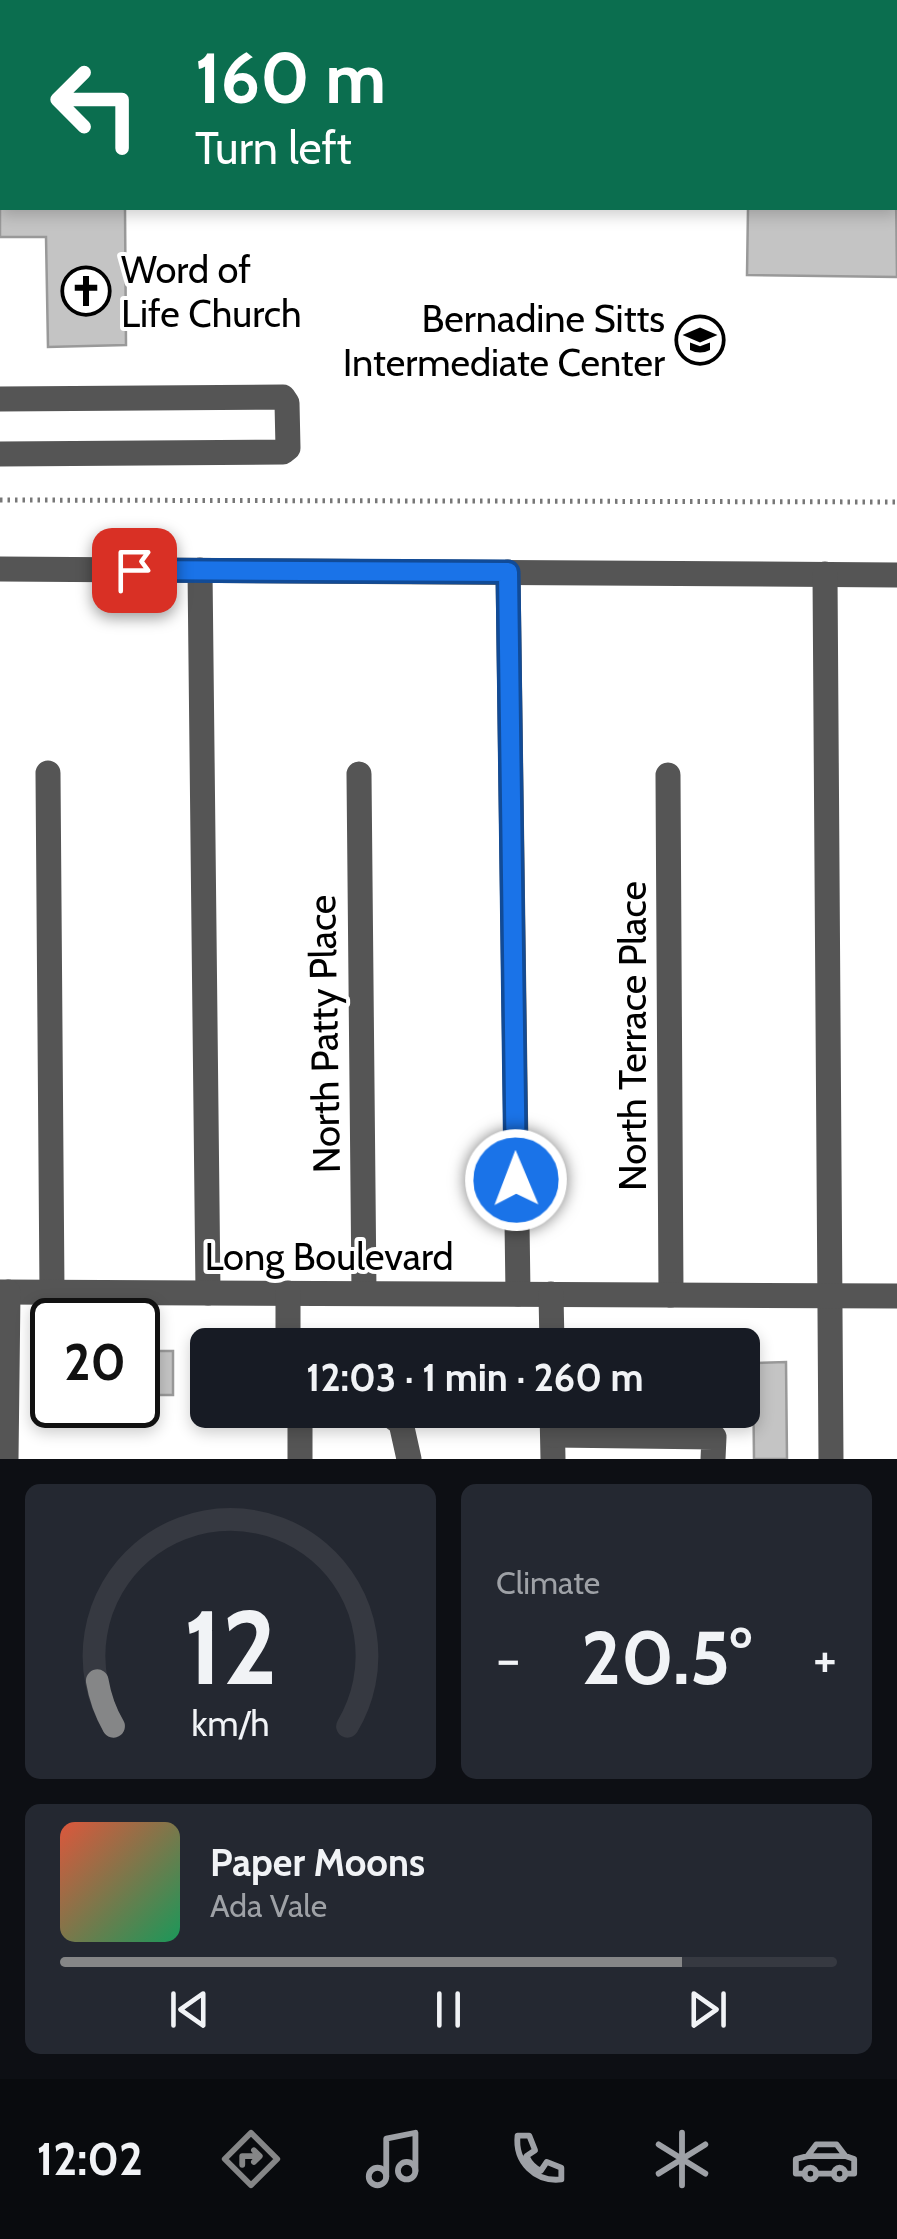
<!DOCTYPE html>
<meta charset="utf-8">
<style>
body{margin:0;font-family:Cabin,sans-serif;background:#242831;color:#f1f3f6;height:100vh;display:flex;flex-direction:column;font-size:38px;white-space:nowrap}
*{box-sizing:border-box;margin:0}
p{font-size:32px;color:#9ea1a6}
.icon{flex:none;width:55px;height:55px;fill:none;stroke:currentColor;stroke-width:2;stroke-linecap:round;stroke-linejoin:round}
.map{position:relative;height:1459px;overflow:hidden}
.drawer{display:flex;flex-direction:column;gap:25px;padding:25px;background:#0d0f14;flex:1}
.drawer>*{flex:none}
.guide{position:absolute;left:0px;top:0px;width:898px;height:210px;box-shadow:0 5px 15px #0003;background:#0b6e4f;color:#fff;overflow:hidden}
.speed{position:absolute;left:30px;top:1298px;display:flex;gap:20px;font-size:50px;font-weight:700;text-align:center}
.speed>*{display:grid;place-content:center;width:130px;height:130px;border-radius:50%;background:#171b24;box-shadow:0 5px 15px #0003;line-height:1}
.speed .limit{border:5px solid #111;border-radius:15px;background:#fff;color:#111}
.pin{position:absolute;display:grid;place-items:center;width:85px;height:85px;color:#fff;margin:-42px;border-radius:20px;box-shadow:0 5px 15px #0006}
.me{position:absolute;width:110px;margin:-55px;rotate:359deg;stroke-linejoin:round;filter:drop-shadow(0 0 8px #0008)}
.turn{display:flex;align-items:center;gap:35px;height:210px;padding:0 30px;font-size:45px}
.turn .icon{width:130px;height:130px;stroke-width:2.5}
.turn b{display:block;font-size:70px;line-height:85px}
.big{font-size:75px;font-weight:700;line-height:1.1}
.drawer .widget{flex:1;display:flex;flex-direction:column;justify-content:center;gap:15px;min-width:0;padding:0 35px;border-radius:15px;background:#242831}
.drawer .dial{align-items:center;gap:0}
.dial svg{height:260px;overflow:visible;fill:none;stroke:#363941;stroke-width:7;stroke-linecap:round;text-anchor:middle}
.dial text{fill:#f1f3f6;stroke:none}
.song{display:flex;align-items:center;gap:30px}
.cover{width:120px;height:120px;border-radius:15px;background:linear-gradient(135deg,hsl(10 70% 55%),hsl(150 70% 35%))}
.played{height:10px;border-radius:5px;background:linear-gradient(90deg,#858687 80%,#363941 80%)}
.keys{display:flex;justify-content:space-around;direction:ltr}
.heat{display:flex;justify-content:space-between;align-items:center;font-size:55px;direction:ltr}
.drawer .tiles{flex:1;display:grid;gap:25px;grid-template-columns:1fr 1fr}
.widget:last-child{grid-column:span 2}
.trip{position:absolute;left:190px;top:1328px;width:570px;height:100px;border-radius:15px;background:#171b24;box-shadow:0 5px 15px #0003;font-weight:700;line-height:100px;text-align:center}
.dock{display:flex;height:160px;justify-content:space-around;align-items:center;background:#090b0e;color:#9ea1a6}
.dock .icon{width:70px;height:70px}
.dock .current{color:#858687}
.dock b{font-size:45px;color:#f1f3f6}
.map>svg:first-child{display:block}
.building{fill:#c4c4c4;stroke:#999;stroke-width:2.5}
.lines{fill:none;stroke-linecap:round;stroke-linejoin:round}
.path{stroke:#777;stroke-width:5;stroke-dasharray:2.5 5;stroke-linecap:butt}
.minor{stroke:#555;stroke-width:25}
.route-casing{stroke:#114b97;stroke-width:25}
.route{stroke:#1a73e8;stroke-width:18}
.labels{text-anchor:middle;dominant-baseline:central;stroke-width:8;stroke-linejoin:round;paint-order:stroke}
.poi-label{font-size:38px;fill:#000;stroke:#fff;text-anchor:start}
.street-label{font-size:38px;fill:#000;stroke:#fff}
</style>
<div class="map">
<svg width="897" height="1459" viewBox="0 0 897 1459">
<rect width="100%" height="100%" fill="#fff"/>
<g class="building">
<path d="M836,0H897V66L895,2Z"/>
<path d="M895,113L897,277L747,275L748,208H895Z"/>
<path d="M0,135L2,208H125L126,345L48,347L46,237H0Z"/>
<rect x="138" y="1351" width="35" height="44"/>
<path d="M199,1351H208V1392H198Z"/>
<rect x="38" y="1352" width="14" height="43"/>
<path d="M786,1362L787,1459H754L753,1363Z"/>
</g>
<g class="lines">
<path class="path" d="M0,500L897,502"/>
<g class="minor">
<path d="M0,80H2"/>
<path d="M0,399L283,397L287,403L288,448L283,452L0,454"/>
<path d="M0,569L897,575"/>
<path d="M200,570L208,1293"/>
<path d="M508,572L518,1294"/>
<path d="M825,574L831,1459"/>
<path d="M48,773L52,1292"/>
<path d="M359,774L364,1293"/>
<path d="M668,775L671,1295"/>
<path d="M0,1292L897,1296"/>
<path d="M551,1294L552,1345"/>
<path d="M288,1345V1293"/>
<path d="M383,1410L401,1423L409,1459"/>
<path d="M552,1410L553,1459"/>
<path d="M553,1435L714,1437L713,1459"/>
<path d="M6,1459L8,1292"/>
<path d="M300,1459V1410"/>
</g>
</g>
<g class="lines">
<g class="route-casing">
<path id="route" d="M134,570L508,572L516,1180"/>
</g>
<use href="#route" class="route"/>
</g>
<defs>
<g id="church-ring" transform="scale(2.5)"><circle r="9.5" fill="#fff" stroke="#000" stroke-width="1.5"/><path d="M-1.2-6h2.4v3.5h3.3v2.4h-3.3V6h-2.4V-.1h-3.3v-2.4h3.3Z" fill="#000"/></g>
<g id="school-ring" transform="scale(2.5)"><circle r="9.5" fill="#fff" stroke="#000" stroke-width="1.5"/><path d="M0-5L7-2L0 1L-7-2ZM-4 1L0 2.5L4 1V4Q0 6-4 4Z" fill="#000"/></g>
</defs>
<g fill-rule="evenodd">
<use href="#church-ring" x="86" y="291"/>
<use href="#school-ring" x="700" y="340"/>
</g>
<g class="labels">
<g class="poi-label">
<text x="121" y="269">Word of<tspan x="121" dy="44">Life Church</tspan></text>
<text x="665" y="318" text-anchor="end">Bernadine Sitts<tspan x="665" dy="44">Intermediate Center</tspan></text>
</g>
<g class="street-label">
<text transform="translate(324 1034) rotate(-91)">North Patty Place</text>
<text transform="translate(632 1036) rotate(-90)">North Terrace Place</text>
<text x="329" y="1256">Long Boulevard</text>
</g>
</g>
</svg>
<div class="speed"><div class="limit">20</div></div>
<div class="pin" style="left:134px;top:570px;background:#d93025"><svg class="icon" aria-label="arrive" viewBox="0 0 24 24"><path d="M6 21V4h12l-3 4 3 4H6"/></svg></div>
<svg class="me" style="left:516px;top:1180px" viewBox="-20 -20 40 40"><circle r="17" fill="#1a73e8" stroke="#fff" stroke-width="3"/><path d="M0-11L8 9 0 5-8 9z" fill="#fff"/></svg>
<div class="trip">12:03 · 1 min · 260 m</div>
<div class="guide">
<div class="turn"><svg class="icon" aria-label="left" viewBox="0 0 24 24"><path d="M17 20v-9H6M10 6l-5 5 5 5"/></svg><div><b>160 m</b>Turn left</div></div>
</div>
</div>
<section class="drawer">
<div class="tiles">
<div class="widget dial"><svg viewBox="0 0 100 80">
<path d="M14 69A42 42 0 1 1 86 69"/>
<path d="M14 69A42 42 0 0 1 9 55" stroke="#858687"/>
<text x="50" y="56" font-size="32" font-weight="700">12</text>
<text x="50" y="72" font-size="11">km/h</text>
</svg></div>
<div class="widget"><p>Climate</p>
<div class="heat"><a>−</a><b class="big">20.5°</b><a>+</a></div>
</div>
<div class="widget">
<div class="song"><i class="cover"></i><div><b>Paper Moons</b><p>Ada Vale</p></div></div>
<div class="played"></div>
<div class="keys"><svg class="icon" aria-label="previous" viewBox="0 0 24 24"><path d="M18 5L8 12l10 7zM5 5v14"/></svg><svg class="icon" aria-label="pause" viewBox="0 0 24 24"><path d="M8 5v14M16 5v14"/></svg><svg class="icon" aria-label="next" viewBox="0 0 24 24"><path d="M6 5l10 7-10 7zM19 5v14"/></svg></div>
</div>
</div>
</section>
<nav class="dock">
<b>12:02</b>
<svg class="icon current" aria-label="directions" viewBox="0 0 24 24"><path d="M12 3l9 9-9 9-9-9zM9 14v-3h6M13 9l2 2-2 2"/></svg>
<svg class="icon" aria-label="music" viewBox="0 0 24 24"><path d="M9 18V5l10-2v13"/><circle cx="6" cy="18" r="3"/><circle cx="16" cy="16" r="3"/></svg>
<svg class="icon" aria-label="phone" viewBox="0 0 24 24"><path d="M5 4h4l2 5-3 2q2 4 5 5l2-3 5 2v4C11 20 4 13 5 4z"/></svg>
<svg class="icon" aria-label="climate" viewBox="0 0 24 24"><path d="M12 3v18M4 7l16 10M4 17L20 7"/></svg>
<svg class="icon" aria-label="car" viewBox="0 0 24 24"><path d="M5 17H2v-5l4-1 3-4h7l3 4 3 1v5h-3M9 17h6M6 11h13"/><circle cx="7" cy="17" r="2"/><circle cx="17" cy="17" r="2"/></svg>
</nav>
